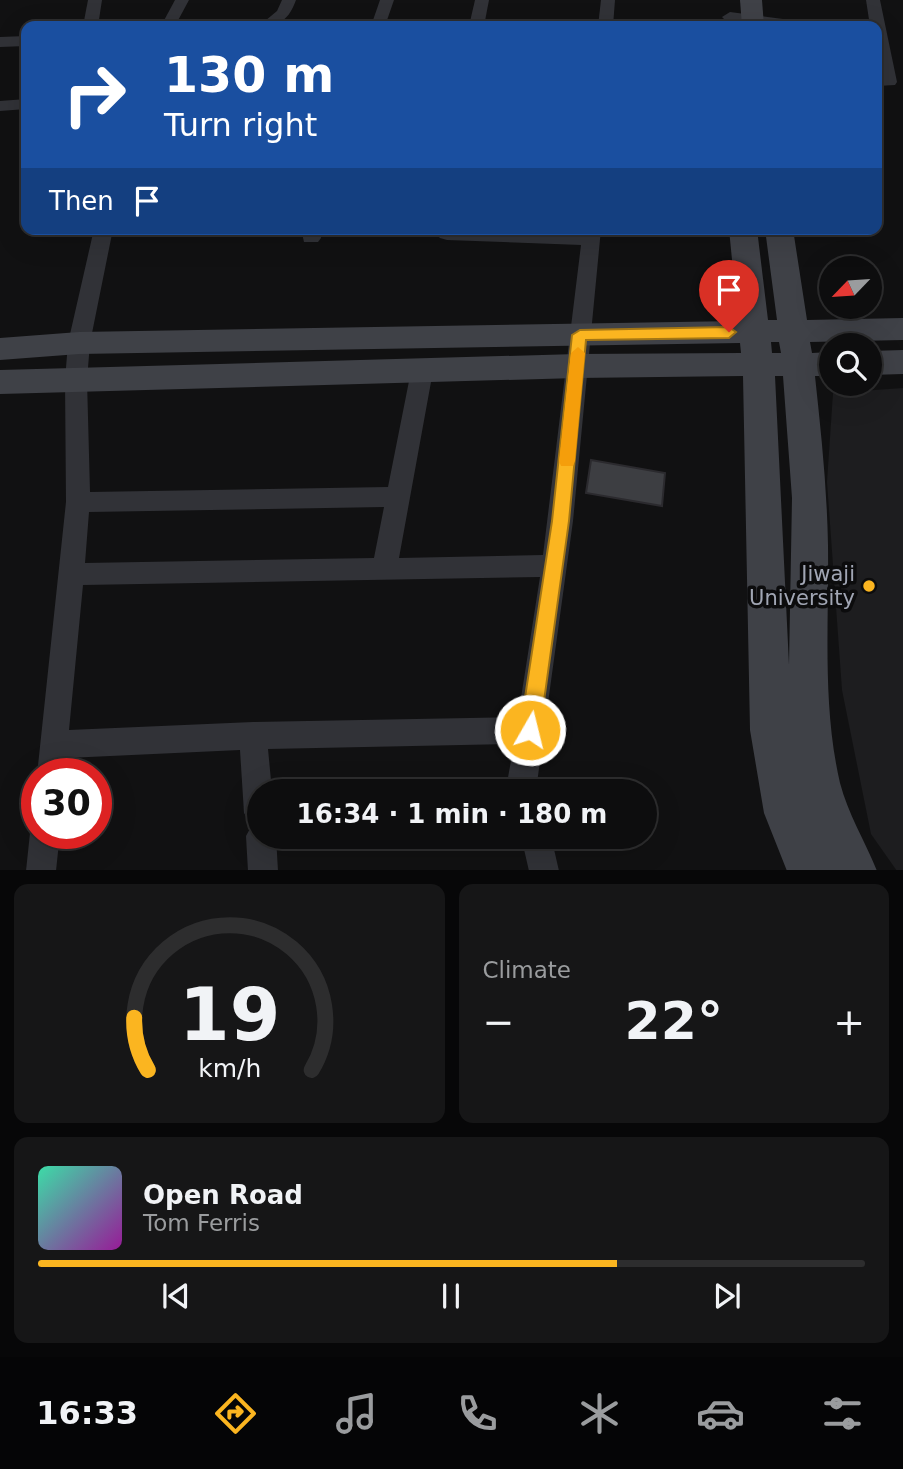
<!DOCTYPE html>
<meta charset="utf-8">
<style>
body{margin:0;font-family:"DejaVu Sans",sans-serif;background:#161617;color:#f1f3f6;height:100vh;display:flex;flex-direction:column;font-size:26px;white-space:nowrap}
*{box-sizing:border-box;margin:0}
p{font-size:23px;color:#9a9c9e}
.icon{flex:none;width:38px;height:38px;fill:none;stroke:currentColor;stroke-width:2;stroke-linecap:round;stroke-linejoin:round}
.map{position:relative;height:870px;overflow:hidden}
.details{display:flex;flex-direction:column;gap:14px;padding:14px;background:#070708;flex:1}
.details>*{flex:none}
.guide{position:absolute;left:21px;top:21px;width:861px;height:214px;border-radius:14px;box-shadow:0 7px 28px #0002,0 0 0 2px #2d2d2e;background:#1a4fa0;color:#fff;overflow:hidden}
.needle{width:46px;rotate:245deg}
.buttons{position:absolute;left:819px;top:256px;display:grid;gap:14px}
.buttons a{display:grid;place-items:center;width:63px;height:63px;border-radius:50%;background:#0d0d0e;box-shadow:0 7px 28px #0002,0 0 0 2px #2d2d2e;font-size:35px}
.speed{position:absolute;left:21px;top:758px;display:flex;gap:14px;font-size:35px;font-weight:700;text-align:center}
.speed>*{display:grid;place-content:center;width:91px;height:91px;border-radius:50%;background:#0d0d0e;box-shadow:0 7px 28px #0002,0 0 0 2px #2d2d2e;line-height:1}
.speed .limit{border:10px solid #d22;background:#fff;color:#111}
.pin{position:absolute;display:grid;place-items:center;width:60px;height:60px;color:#fff;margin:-72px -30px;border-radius:50% 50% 50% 0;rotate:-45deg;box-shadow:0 0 7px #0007}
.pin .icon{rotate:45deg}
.me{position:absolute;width:77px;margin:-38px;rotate:8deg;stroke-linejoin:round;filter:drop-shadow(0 0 5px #0008)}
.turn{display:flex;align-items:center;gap:24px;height:147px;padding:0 28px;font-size:32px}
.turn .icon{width:91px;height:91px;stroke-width:2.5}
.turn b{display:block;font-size:49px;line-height:60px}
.then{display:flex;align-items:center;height:66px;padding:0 28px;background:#0003;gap:14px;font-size:26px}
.big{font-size:52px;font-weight:700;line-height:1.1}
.details .tile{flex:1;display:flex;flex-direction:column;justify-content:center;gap:10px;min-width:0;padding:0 24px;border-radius:14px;background:#161617}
.details .dial{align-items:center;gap:0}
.dial svg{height:182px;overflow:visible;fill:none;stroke:#2d2d2e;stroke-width:7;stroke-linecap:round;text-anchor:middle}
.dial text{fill:#f1f3f6;stroke:none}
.song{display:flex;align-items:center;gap:21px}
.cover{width:84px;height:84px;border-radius:10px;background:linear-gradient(135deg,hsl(160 70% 55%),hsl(300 70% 35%))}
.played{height:7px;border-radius:4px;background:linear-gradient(90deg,#fbb520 70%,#2d2d2e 70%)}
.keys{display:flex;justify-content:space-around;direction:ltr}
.heat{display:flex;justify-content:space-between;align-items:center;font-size:38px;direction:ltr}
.details .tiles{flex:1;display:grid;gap:14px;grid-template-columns:1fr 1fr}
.tile:last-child{grid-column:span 2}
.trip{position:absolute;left:247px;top:779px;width:410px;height:70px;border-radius:35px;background:#0d0d0e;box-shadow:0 7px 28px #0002,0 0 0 2px #2d2d2e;font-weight:700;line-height:70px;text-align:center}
.tabs{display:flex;height:112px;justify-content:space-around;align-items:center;background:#050506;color:#9a9c9e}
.tabs .icon{width:49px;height:49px}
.tabs .active{color:#fbb520}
.tabs b{font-size:32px;color:#f1f3f6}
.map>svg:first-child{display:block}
.built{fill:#1d1d1f}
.building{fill:#3d3e42;stroke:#2b2a2e;stroke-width:2}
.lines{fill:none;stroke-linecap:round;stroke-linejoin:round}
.street{fill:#313237;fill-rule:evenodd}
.secondary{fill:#3f4147;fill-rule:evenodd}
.route{fill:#fbb520;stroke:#a37615;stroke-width:2}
.slow{fill:#f59e0b}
.poi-dot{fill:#fbb520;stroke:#0c0c0d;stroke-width:2.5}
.labels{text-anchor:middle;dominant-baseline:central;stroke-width:7;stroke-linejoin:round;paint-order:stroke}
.poi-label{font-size:21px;fill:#a1a6b4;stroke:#0c0c0d;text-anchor:end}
</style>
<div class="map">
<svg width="903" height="871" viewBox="0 0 903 871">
<rect width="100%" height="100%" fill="#111112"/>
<path class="built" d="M903,388V870L897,871L871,834L842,690L827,482L833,393Z"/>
<path class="building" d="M591,460L665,473L662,506L586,493Z"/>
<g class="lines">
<g class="street">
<path d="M88,0H102L98,26H83Z"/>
<path d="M175,0H189L175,26H161Z"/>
<path d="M282,0H296C289,20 279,26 259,26L277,11Z"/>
<path d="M380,0H394L385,26H371Z"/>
<path d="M475,0H489L484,26H469Z"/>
<path d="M601,0H615L613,26H598Z"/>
<path d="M866,0H880L897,82L895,85L877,86V76H880L877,26H870Z"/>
<path d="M730,12L798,21L806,26H765L725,20L722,17Z"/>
<path d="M26,36V46L0,47V37Z"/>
<path d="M26,99V109L0,111V101Z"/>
<path d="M94,229H113L90,343L87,380L90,492L388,487L411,371L414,365L422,363L430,365L433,371L399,558L543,555L581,245L447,240L440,238L431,229L582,232V229H601L573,521L537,783L539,791H509L507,783L514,744L268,749L272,791H259V836H276L278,871H248L246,836L252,825L244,813L240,750L67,758L66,774L37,775L66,502L65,380L68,343ZM384,507L374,558L85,563L89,512ZM540,577L518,717L253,722L69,730L83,585Z"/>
<path d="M301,229H320L321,238L318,242H304Z"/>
<path d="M37,821V833H60L56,871H26L30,833Z"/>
<path d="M521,836H551L559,871H529Z"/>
</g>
<g class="secondary">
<path d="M740,0H762L764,26H742Z"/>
<path d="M729,229H757L768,320H777L765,229H793L807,320L903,318V340L810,342L812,353L831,352V376H815C821,432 827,488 828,545C829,624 822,705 840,783C848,814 865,841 877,871H787L764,813L750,730L743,376L577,378L0,394V370L577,354L741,353L740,343L79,354L0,360V338L79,332L738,321ZM771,342H779L781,353H772ZM775,376H783L792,498L789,665Z"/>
<path d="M903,350V374L870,375V351Z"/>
</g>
</g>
<path class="route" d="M729,327L736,332L729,338L586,340L569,521L540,730L537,736L530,739L523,736L520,730L552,521L572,335L580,330Z"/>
<path class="slow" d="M578,347L585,353L575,461L573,466H561L559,461L571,353Z"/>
<circle class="poi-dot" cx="869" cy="586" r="7"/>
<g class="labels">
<g class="poi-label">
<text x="855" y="574">Jiwaji<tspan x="855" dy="24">University</tspan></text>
</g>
</g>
</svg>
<div class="buttons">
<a><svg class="needle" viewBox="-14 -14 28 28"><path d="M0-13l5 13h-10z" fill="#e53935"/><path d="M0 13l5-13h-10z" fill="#9a9c9e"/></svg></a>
<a><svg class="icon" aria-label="search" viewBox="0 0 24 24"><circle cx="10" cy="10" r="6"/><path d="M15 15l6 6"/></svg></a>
</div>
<div class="speed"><div class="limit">30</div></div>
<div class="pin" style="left:729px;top:332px;background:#d93025"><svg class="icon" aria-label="arrive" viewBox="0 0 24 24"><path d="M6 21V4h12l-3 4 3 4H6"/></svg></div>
<svg class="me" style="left:530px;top:730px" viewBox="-20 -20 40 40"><circle r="17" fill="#fbb520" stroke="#fff" stroke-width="3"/><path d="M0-11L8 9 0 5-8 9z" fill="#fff"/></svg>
<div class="trip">16:34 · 1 min · 180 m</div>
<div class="guide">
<div class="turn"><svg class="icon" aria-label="right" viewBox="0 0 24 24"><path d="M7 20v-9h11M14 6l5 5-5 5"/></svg><div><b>130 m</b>Turn right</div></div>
<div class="then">Then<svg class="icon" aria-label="arrive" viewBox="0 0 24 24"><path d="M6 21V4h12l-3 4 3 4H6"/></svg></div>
</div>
</div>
<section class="details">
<div class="tiles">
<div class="tile dial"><svg viewBox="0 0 100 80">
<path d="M14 69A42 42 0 1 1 86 69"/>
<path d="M14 69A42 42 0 0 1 8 46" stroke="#fbb520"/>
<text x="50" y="56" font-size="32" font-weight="700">19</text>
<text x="50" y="72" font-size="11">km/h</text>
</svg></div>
<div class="tile"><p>Climate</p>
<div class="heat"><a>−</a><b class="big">22°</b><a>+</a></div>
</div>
<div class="tile">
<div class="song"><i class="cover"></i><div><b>Open Road</b><p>Tom Ferris</p></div></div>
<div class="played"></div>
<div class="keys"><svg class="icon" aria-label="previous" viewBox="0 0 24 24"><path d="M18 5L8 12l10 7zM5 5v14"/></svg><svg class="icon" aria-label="pause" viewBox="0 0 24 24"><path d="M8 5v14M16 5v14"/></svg><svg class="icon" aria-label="next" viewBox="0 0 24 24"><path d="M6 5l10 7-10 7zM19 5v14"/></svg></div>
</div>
</div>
</section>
<nav class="tabs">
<b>16:33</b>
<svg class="icon active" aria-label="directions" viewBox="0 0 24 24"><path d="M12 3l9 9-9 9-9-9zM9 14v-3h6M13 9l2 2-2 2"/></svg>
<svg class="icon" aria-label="music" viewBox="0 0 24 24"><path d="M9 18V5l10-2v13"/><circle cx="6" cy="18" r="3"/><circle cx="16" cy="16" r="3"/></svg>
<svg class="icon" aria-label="phone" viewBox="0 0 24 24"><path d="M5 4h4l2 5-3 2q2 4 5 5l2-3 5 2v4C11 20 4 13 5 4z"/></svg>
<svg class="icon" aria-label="climate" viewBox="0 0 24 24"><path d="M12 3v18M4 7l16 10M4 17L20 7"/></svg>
<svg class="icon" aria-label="car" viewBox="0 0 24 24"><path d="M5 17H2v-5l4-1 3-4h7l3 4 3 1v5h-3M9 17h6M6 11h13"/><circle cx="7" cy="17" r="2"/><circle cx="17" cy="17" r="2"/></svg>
<svg class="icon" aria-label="filters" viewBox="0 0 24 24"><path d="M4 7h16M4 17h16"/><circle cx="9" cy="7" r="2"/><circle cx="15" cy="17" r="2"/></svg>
</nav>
